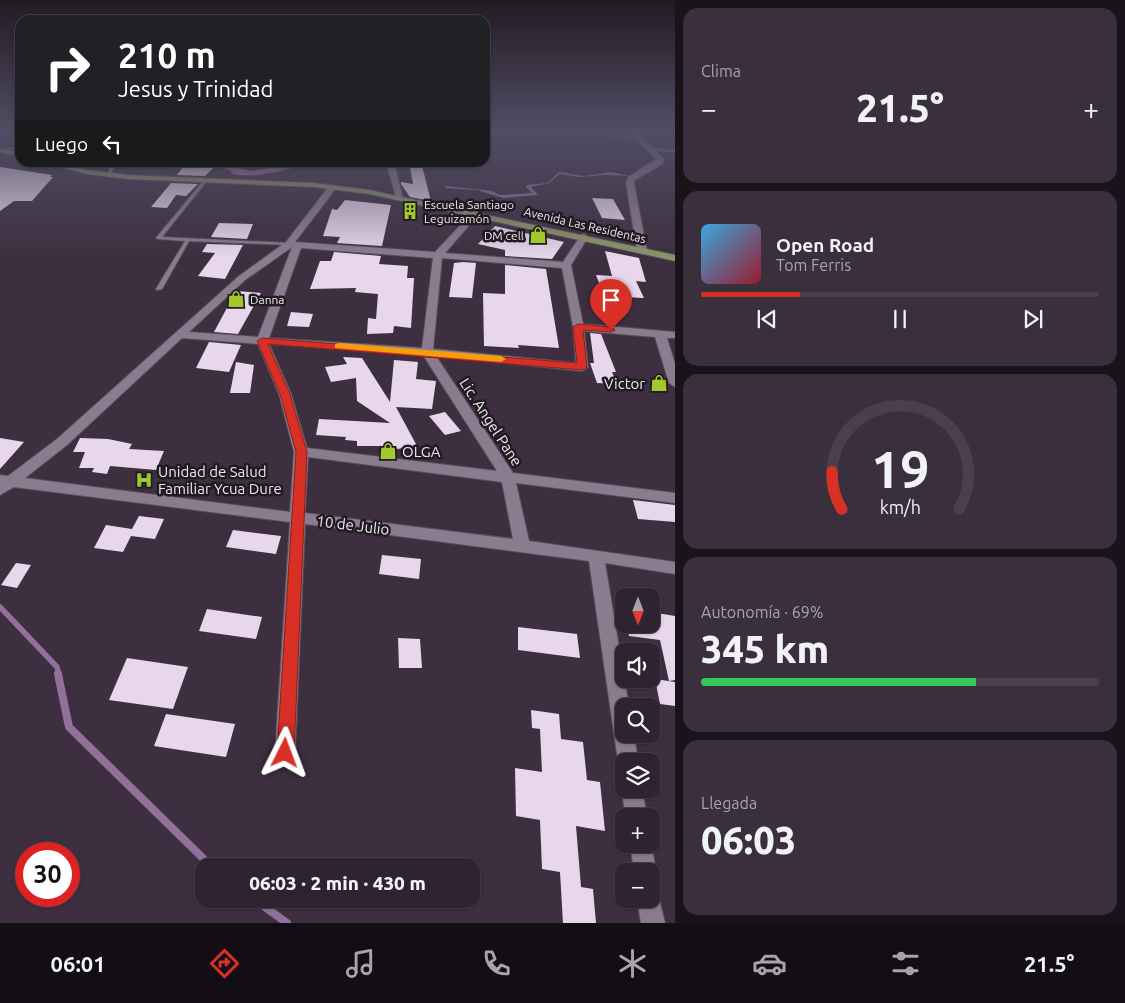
<!DOCTYPE html>
<html lang="es">
<meta charset="utf-8">
<style>
body{margin:0;font-family:Ubuntu,sans-serif;background:#3a2f3c;color:#f1f3f6;height:100vh;display:flex;flex-direction:column;font-size:19px;white-space:nowrap}
*{box-sizing:border-box;margin:0}
p{font-size:16px;color:#a7a4ab}
.icon{flex:none;width:28px;height:28px;fill:none;stroke:currentColor;stroke-width:2;stroke-linecap:round;stroke-linejoin:round}
.map{position:relative;flex:1;overflow:hidden}
.sheet{display:flex;flex-direction:column;gap:8px;padding:8px;background:#19131a;width:450px}
.sheet>*{flex:none}
.top-card{position:absolute;left:15px;top:15px;width:475px;height:152px;border-radius:15px;box-shadow:0 1px 4px #0004,0 0 0 1px #49404c;background:#202124;color:#fff;overflow:hidden}
.needle{width:32px;rotate:180deg}
.fabs{position:absolute;left:615px;top:588px;display:grid;gap:10px}
.fabs a{display:grid;place-items:center;width:45px;height:45px;border-radius:10px;background:#2e2330;box-shadow:0 1px 4px #0004,0 0 0 1px #49404c;font-size:25px}
.speed{position:absolute;left:15px;top:842px;display:flex;gap:10px;font-size:25px;font-weight:700;text-align:center}
.speed>*{display:grid;place-content:center;width:65px;height:65px;border-radius:50%;background:#2e2330;box-shadow:0 1px 4px #0004,0 0 0 1px #49404c;line-height:1}
.speed .limit{border:8px solid #d22;background:#fff;color:#111}
.pin{position:absolute;display:grid;place-items:center;width:42px;height:42px;color:#fff;margin:-51px -21px;border-radius:50% 50% 50% 0;rotate:-45deg;box-shadow:0 0 5px #0007}
.pin .icon{rotate:45deg}
.me{position:absolute;width:55px;margin:-28px;rotate:3deg;stroke-linejoin:round;filter:drop-shadow(0 0 4px #0008)}
.turn{display:flex;align-items:center;gap:18px;height:105px;padding:0 20px;font-size:22px}
.turn .icon{width:65px;height:65px;stroke-width:2.5}
.turn b{display:block;font-size:35px;line-height:42px}
.then{display:flex;align-items:center;height:48px;padding:0 20px;background:#0003;gap:10px;font-size:19px}
.big{font-size:38px;font-weight:800;line-height:1.1}
.sheet .tile{flex:1;display:flex;flex-direction:column;justify-content:center;gap:8px;min-width:0;padding:0 18px;border-radius:15px;background:#3a2f3c}
.sheet .dial{align-items:center;gap:0}
.dial svg{height:130px;overflow:visible;fill:none;stroke:#49404c;stroke-width:7;stroke-linecap:round;text-anchor:middle}
.dial text{fill:#f1f3f6;stroke:none}
.song{display:flex;align-items:center;gap:15px}
.cover{width:60px;height:60px;border-radius:8px;background:linear-gradient(135deg,hsl(200 70% 55%),hsl(350 70% 35%))}
.played{height:5px;border-radius:2px;background:linear-gradient(90deg,#d93025 25%,#49404c 25%)}
.keys{display:flex;justify-content:space-around;direction:ltr}
.heat{display:flex;justify-content:space-between;align-items:center;font-size:28px;direction:ltr}
.charge{height:8px;border-radius:4px;background:linear-gradient(90deg,#34c759 69%,#49404c 0)}
.trip{position:absolute;left:195px;top:858px;width:285px;height:50px;border-radius:15px;background:#2e2330;box-shadow:0 1px 4px #0004,0 0 0 1px #49404c;font-weight:800;line-height:50px;text-align:center}
.menu{display:flex;height:80px;justify-content:space-around;align-items:center;background:#120e13;color:#a7a4ab}
.menu .icon{width:35px;height:35px}
.menu .on{color:#d93025}
.menu b{font-size:22px;color:#f1f3f6}
main{display:flex;flex:1;min-height:0}
.map>svg:first-child{display:block}
.water{fill:#93709c}
.lines{fill:none;stroke-linecap:round;stroke-linejoin:round}
.stream-far2{stroke:#93709c;stroke-width:2.5}
.stream-far1{stroke:#93709c;stroke-width:5.5}
.stream{stroke:#93709c;stroke-width:8}
.building{fill:#e8d7ec}
.service-casing{stroke:#584d5b;stroke-width:2}
.minor-casing{stroke:#584d5b;stroke-width:2}
.primary-casing{stroke:#584d5b;stroke-width:2}
.service{fill:#8b7b8f;fill-rule:evenodd}
.minor{fill:#8b7b8f;fill-rule:evenodd}
.primary{fill:#8a9467;fill-rule:evenodd}
.route{fill:#d93025;stroke:#8d1f18}
.slow{fill:#f59e0b}
.labels{text-anchor:middle;dominant-baseline:central;stroke-width:5;stroke-linejoin:round;paint-order:stroke}
.far-poi-label{font-size:12px;fill:#efe6f1;stroke:#201a21;text-anchor:start}
.far-street-label{font-size:12px;fill:#efe6f1;stroke:#201a21}
.poi-label{font-size:15px;fill:#efe6f1;stroke:#201a21;text-anchor:start}
.street-label{font-size:15px;fill:#efe6f1;stroke:#201a21}
</style>
<main>
<div class="map">
<svg width="675" height="923" viewBox="0 0 675 923">
<rect width="100%" height="100%" fill="#3d2f40"/>
<g class="water">
<path d="M220,163H226L224,165L251,171L299,163H311C286,169 259,179 233,174L230,170L220,167Z"/>
<path d="M559,172L584,176L611,172L630,176L604,175L579,177L560,174L549,183L531,187L538,195L503,198L477,190L445,188L446,186L492,191L500,195L532,193L526,187L527,185L547,183Z"/>
</g>
<g class="lines">
<path class="stream-far2" d="M0,151L20,147"/>
<path class="stream-far1" d="M0,607L57,667L59,675"/>
<g class="stream">
<path d="M58,674L69,727L211,866"/>
<path d="M254,899L287,923"/>
</g>
</g>
<g class="building">
<path d="M187,162L189,163L219,162L205,176L177,175Z"/>
<path d="M409,162H421L431,201L410,197L401,184V182L413,184Z"/>
<path d="M0,167L52,175L50,177H53L32,201H14L0,211Z"/>
<path d="M171,183L198,184L186,196L176,195L167,208L151,207Z"/>
<path d="M592,198L613,199L625,220L602,218Z"/>
<path d="M345,200L391,205L382,246L337,243L340,237L323,236L332,209L337,210Z"/>
<path d="M219,223L253,224L247,239L211,237Z"/>
<path d="M495,226L564,242L552,259L505,256V250L478,244Z"/>
<path d="M207,244L243,245L225,279L198,276L215,253L202,252Z"/>
<path d="M605,251L639,258L646,282L636,281L644,298L604,296L596,275L612,276Z"/>
<path d="M334,252L381,256L379,264L408,266L407,278H414L411,328L394,326L393,333L367,334L368,318L376,319L378,294L355,292L356,288L310,289L320,261H331Z"/>
<path d="M463,262L476,263L472,298L449,297L454,263Z"/>
<path d="M505,265L546,269L559,348L518,345L519,348L484,346L483,293L505,294Z"/>
<path d="M236,291L261,293L238,334L214,332Z"/>
<path d="M291,312L313,314L309,327L287,326Z"/>
<path d="M590,333L601,334L616,372H612L617,384L597,383L590,363H594Z"/>
<path d="M209,342L241,345L229,372L196,368Z"/>
<path d="M343,357L362,358L390,402L394,360L418,362L416,379L436,381L432,409L396,407L417,446L397,449L395,446H357V441L345,440L346,437L316,435L319,419L390,423L357,401L356,378L331,382L325,367L347,364Z"/>
<path d="M236,362L254,365L250,393H230Z"/>
<path d="M445,412L461,431L445,435L429,416Z"/>
<path d="M0,438L24,442L0,469Z"/>
<path d="M80,438L108,439L132,444L129,449L164,451L156,470L110,466L107,474L92,472L94,468H79L85,452H73Z"/>
<path d="M633,500L675,505V522L638,519Z"/>
<path d="M139,516L164,519L155,539L131,536L123,552L94,548L106,525L132,529Z"/>
<path d="M233,530L281,536L276,554L226,547Z"/>
<path d="M382,555L421,559L419,579L379,574Z"/>
<path d="M16,563L31,565L17,588L1,585Z"/>
<path d="M207,609L262,617L256,639L199,631Z"/>
<path d="M651,612L675,616V680L669,681L660,640L629,636L627,624H651Z"/>
<path d="M518,627L577,634L580,658L518,650Z"/>
<path d="M398,638L420,639L422,668H399Z"/>
<path d="M127,658L188,667L173,709L109,700Z"/>
<path d="M655,679L675,682V706L660,704Z"/>
<path d="M531,710L559,714L561,739L583,742L587,780L600,782L605,831L576,826L581,887L593,889L596,923H563L560,872L542,869L540,820L516,816L515,768L542,772L540,729L532,728Z"/>
<path d="M166,714L235,724L226,757L154,746Z"/>
</g>
<g class="lines">
<g class="service-casing">
<g id="service">
<path d="M538,128H542L543,130L638,136L640,137L638,138L542,132Z"/>
<path d="M652,149L675,150V152L653,151Z"/>
<path d="M112,162H116L110,175L107,176Z"/>
<path d="M204,180L207,181L162,237L289,243L291,244L289,245L189,241L162,289L157,290L156,289L185,241L158,239L156,238Z"/>
</g>
</g>
<g class="minor-casing">
<g id="minor">
<path d="M626,128H633L664,159L663,164L635,180L634,183L647,251L642,254L637,251L626,183L628,177L656,159Z"/>
<path d="M386,162H394L403,199L396,197Z"/>
<path d="M330,185L337,187L295,242L435,252L475,210L479,213L478,215L445,253L563,262L581,235L584,234L588,237L571,265L583,324L675,332V338H667L675,364V387L669,383L655,337L584,331L588,367L582,371L436,356L513,473L675,493V503L516,483L529,541L675,562V574L605,563L629,706H624V734H634L638,761H624V769L618,761L589,561L305,524L295,753L292,760L285,763L278,760L275,753L290,522L14,487L0,495V475L8,476L57,439L239,276L286,242ZM292,247L258,337L189,332L245,280ZM301,248L433,258L422,348L269,338ZM442,258L562,268L573,327L576,363L433,349ZM182,338L258,344L279,394L294,452L290,512L25,478L67,445ZM269,344L423,355L497,471L307,448L291,394ZM308,457L502,482L513,539L305,513Z"/>
<path d="M624,784V789H642L647,816H625L622,789Z"/>
<path d="M651,842L656,871L651,880V871H634L630,844Z"/>
<path d="M651,888L657,891L665,923H641L637,899H651Z"/>
</g>
</g>
<g class="primary-casing">
<g id="primary">
<path d="M0,148L20,153V157L0,152Z"/>
<path d="M42,162H56L87,170L128,175L314,183L369,190L675,255V261L369,194L314,187L128,179L87,174Z"/>
</g>
</g>
<use href="#service" class="service"/>
<use href="#minor" class="minor"/>
<use href="#primary" class="primary"/>
</g>
<linearGradient id="sky" x2="0" y2="1"><stop stop-color="#221a23"/><stop offset="0.5" stop-color="#514d64"/><stop offset="1" stop-color="#514d64" stop-opacity="0"/></linearGradient>
<rect width="675" height="258" fill="url(#sky)"/>
<path class="route" d="M578,324L611,327L615,330L611,332L583,330L587,367L582,370L268,344L290,394L307,452L294,753L291,759L285,761L280,759L277,753L296,452L280,394L257,341L262,338L577,363L573,327Z"/>
<path class="slow" d="M339,343L501,356L506,359L501,362L335,348V344Z"/>
<defs>
<g id="building-bare" transform="scale(1.35)"><path d="M-4-6H4V6H1V3H-1V6H-4ZM-2.5-4.3h1.7v1.8h-1.7ZM.8-4.3h1.7v1.8H.8ZM-2.5-1h1.7V.8h-1.7ZM.8-1h1.7V.8H.8Z" fill="#a1c929" stroke="#201a21" stroke-width="2.5" paint-order="stroke"/></g>
<g id="shop-bare" transform="scale(1.35)"><path d="M-5-2.5h2.3a2.7 3.5 0 0 1 5.4 0H5L5.5 6h-11ZM-1.5-2.5h3a1.5 2.3 0 0 0-3 0Z" fill="#a1c929" stroke="#201a21" stroke-width="2.5" paint-order="stroke"/></g>
<g id="hospital-bare" transform="scale(1.35)"><path d="M-5-5h3v3.5h4V-5h3V5h-3V1.5h-4V5h-3Z" fill="#a1c929" stroke="#201a21" stroke-width="2.5" paint-order="stroke"/></g>
</defs>
<g fill-rule="evenodd">
<use href="#building-bare" x="410" y="211"/>
<use href="#shop-bare" x="538" y="235"/>
<use href="#shop-bare" x="236" y="299"/>
<use href="#shop-bare" x="659" y="383"/>
<use href="#shop-bare" x="388" y="451"/>
<use href="#hospital-bare" x="144" y="480"/>
</g>
<g class="labels">
<g class="far-poi-label">
<text x="424" y="204">Escuela Santiago<tspan x="424" dy="14">Leguizamón</tspan></text>
<text x="524" y="235" text-anchor="end">DM cell</text>
<text x="250" y="299">Danna</text>
</g>
<g class="far-street-label">
<text transform="translate(585 225) rotate(13)">Avenida Las Residentas</text>
</g>
<g class="poi-label">
<text x="645" y="383" text-anchor="end">Victor</text>
<text x="402" y="451">OLGA</text>
<text x="158" y="471">Unidad de Salud<tspan x="158" dy="17">Familiar Ycua Dure</tspan></text>
</g>
<g class="street-label">
<text transform="translate(491 422) rotate(57)">Lic. Angel Pane</text>
<text transform="translate(353 525) rotate(7)">10 de Julio</text>
</g>
</g>
</svg>
<div class="fabs">
<a><svg class="needle" viewBox="-14 -14 28 28"><path d="M0-13l5 13h-10z" fill="#e53935"/><path d="M0 13l5-13h-10z" fill="#a7a4ab"/></svg></a>
<a><svg class="icon" aria-label="sound" viewBox="0 0 24 24"><path d="M4 9h4l5-4v14l-5-4H4zM17 9q2 3 0 6"/></svg></a>
<a><svg class="icon" aria-label="search" viewBox="0 0 24 24"><circle cx="10" cy="10" r="6"/><path d="M15 15l6 6"/></svg></a>
<a><svg class="icon" aria-label="layers" viewBox="0 0 24 24"><path d="M12 4l9 5-9 5-9-5zM3 14l9 5 9-5"/></svg></a>
<a>+</a>
<a>−</a>
</div>
<div class="speed"><div class="limit">30</div></div>
<div class="pin" style="left:611px;top:330px;background:#d93025"><svg class="icon" aria-label="arrive" viewBox="0 0 24 24"><path d="M6 21V4h12l-3 4 3 4H6"/></svg></div>
<svg class="me" style="left:285px;top:753px" viewBox="-20 -20 40 40"><path d="M0-17L14 15 0 8-14 15z" fill="#d93025" stroke="#fff" stroke-width="4"/></svg>
<div class="trip">06:03 · 2 min · 430 m</div>
<div class="top-card">
<div class="turn"><svg class="icon" aria-label="right" viewBox="0 0 24 24"><path d="M7 20v-9h11M14 6l5 5-5 5"/></svg><div><b>210 m</b>Jesus y Trinidad</div></div>
<div class="then">Luego<svg class="icon" aria-label="left" viewBox="0 0 24 24"><path d="M17 20v-9H6M10 6l-5 5 5 5"/></svg></div>
</div>
</div>
<section class="sheet">
<div class="tile"><p>Clima</p>
<div class="heat"><a>−</a><b class="big">21.5°</b><a>+</a></div>
</div>
<div class="tile">
<div class="song"><i class="cover"></i><div><b>Open Road</b><p>Tom Ferris</p></div></div>
<div class="played"></div>
<div class="keys"><svg class="icon" aria-label="previous" viewBox="0 0 24 24"><path d="M18 5L8 12l10 7zM5 5v14"/></svg><svg class="icon" aria-label="pause" viewBox="0 0 24 24"><path d="M8 5v14M16 5v14"/></svg><svg class="icon" aria-label="next" viewBox="0 0 24 24"><path d="M6 5l10 7-10 7zM19 5v14"/></svg></div>
</div>
<div class="tile dial"><svg viewBox="0 0 100 80">
<path d="M14 69A42 42 0 1 1 86 69"/>
<path d="M14 69A42 42 0 0 1 8 46" stroke="#d93025"/>
<text x="50" y="56" font-size="32" font-weight="700">19</text>
<text x="50" y="72" font-size="11">km/h</text>
</svg></div>
<div class="tile"><p>Autonomía · 69%</p><b class="big">345 km</b><div class="charge"></div></div>
<div class="tile"><p>Llegada</p><b class="big">06:03</b></div>
</section>
</main>
<nav class="menu">
<b>06:01</b>
<svg class="icon on" aria-label="directions" viewBox="0 0 24 24"><path d="M12 3l9 9-9 9-9-9zM9 14v-3h6M13 9l2 2-2 2"/></svg>
<svg class="icon" aria-label="music" viewBox="0 0 24 24"><path d="M9 18V5l10-2v13"/><circle cx="6" cy="18" r="3"/><circle cx="16" cy="16" r="3"/></svg>
<svg class="icon" aria-label="phone" viewBox="0 0 24 24"><path d="M5 4h4l2 5-3 2q2 4 5 5l2-3 5 2v4C11 20 4 13 5 4z"/></svg>
<svg class="icon" aria-label="climate" viewBox="0 0 24 24"><path d="M12 3v18M4 7l16 10M4 17L20 7"/></svg>
<svg class="icon" aria-label="car" viewBox="0 0 24 24"><path d="M5 17H2v-5l4-1 3-4h7l3 4 3 1v5h-3M9 17h6M6 11h13"/><circle cx="7" cy="17" r="2"/><circle cx="17" cy="17" r="2"/></svg>
<svg class="icon" aria-label="filters" viewBox="0 0 24 24"><path d="M4 7h16M4 17h16"/><circle cx="9" cy="7" r="2"/><circle cx="15" cy="17" r="2"/></svg>
<b>21.5°</b>
</nav>
